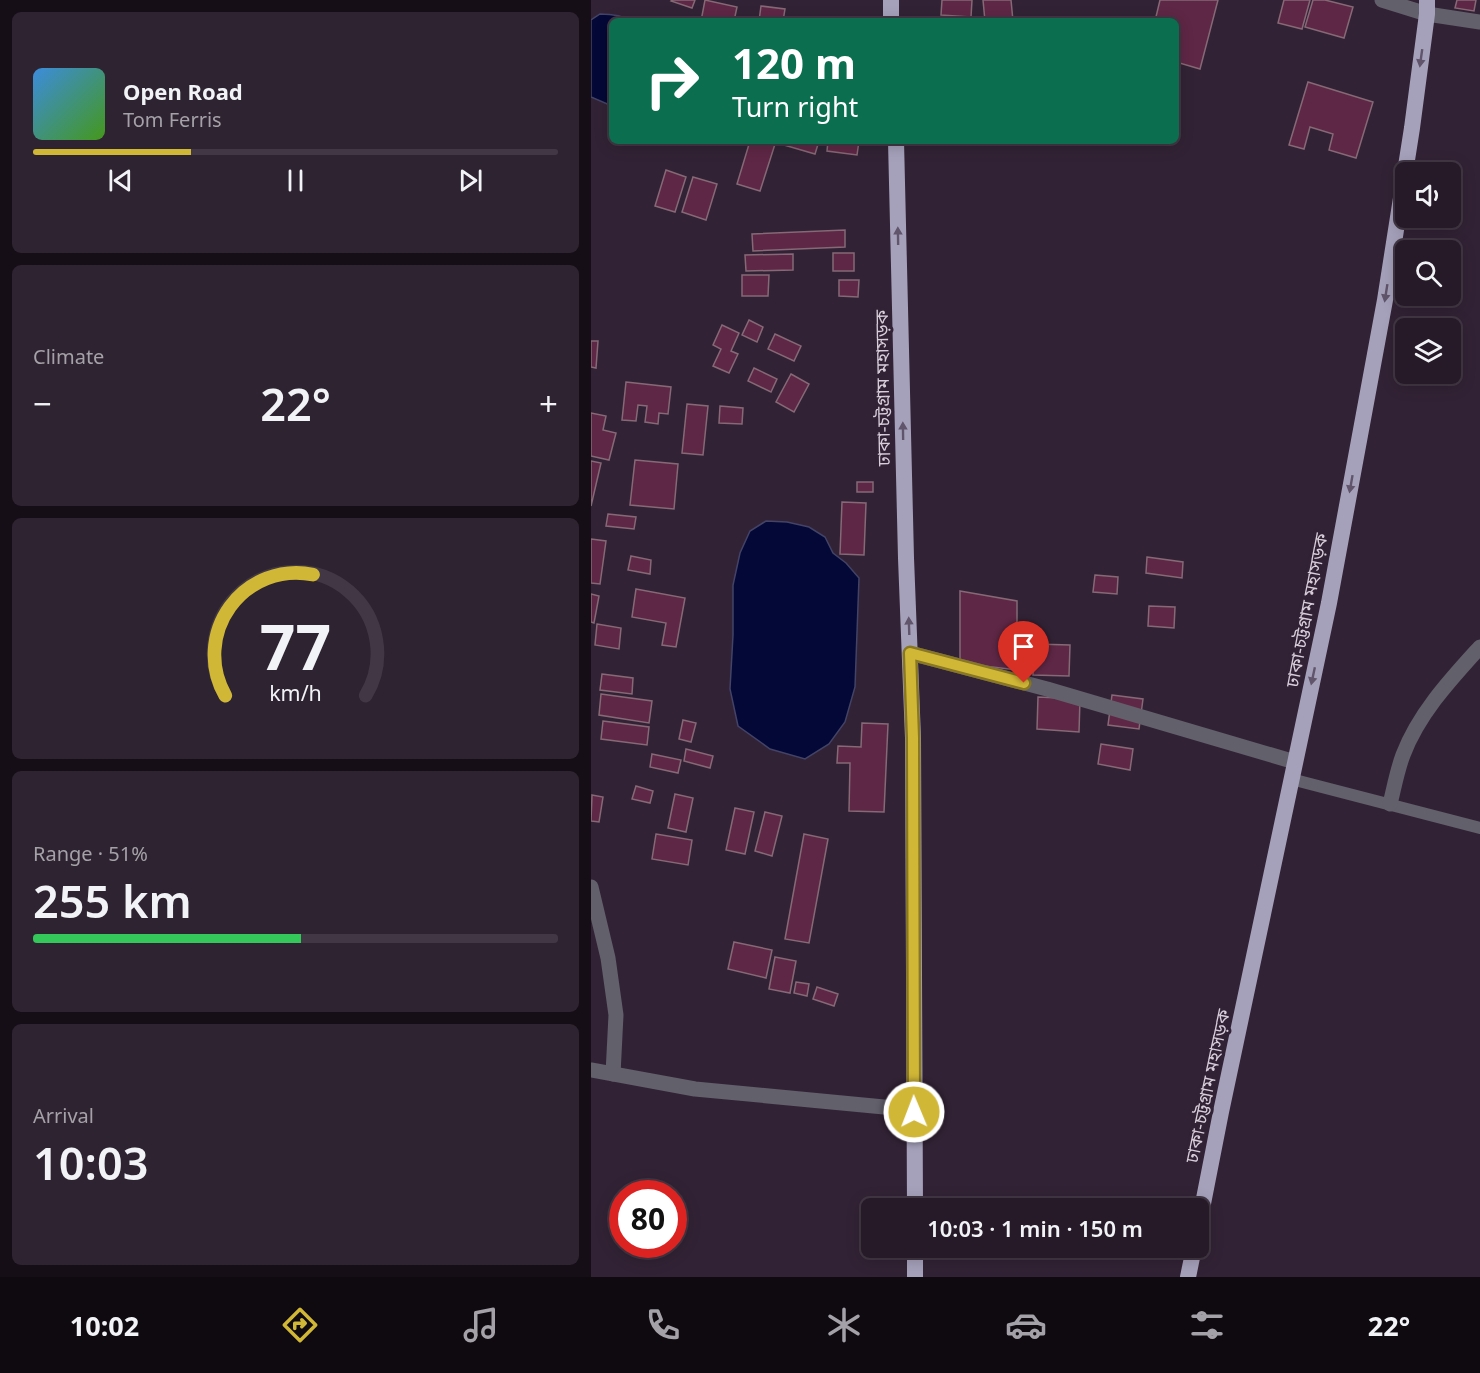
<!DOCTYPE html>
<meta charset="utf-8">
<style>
body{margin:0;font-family:"Noto Sans","Noto Sans Bengali",sans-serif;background:#2e2330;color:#f1f3f6;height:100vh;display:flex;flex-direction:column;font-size:22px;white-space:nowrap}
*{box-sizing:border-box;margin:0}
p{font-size:20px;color:#a4a1a8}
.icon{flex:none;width:33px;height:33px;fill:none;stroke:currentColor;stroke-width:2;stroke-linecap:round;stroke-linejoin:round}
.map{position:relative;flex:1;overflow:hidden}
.drawer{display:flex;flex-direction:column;gap:12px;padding:12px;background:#150e16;width:591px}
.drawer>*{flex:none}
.guide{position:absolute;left:18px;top:18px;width:570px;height:126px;border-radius:9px;box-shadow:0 3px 15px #0003,0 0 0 2px #423845;background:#0b6e4f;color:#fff;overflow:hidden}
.controls{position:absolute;left:804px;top:162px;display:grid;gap:12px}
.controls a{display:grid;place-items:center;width:66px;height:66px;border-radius:9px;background:#261a28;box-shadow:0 3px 15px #0003,0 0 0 2px #423845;font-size:30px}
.speed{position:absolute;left:18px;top:1180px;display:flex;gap:12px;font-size:30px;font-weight:700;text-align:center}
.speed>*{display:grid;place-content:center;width:78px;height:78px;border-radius:50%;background:#261a28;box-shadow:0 3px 15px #0003,0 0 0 2px #423845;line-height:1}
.speed .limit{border:9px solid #d22;background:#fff;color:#111}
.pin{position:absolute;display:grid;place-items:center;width:51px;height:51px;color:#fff;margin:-62px -26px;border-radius:50% 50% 50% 0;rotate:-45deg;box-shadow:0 0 6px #0007}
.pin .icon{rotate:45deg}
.me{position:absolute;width:66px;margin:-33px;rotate:359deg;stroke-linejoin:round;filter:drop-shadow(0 0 4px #0008)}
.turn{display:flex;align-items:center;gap:21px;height:126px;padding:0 24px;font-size:27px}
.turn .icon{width:78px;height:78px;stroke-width:2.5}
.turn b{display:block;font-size:42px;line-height:51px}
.big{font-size:45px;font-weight:600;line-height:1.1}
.drawer .card{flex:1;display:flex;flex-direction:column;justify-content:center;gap:9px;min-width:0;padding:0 21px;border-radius:9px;background:#2e2330}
.drawer .dial{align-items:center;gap:0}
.dial svg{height:156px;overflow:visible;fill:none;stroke:#423845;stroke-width:7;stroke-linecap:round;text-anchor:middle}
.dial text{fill:#f1f3f6;stroke:none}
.song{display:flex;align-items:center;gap:18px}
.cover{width:72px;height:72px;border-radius:9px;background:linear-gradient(135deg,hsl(210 70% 55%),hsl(100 70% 35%))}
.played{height:6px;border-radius:3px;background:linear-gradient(90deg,#d1b736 30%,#423845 30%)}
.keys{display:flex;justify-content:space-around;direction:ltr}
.heat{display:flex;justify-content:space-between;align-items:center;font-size:33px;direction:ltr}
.charge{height:9px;border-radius:4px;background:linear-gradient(90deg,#34c759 51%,#423845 0)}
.trip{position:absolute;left:270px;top:1198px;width:348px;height:60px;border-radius:9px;background:#261a28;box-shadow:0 3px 15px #0003,0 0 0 2px #423845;font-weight:600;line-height:60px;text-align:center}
.tabs{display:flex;height:96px;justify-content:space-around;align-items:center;background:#0f0a10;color:#a4a1a8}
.tabs .icon{width:42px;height:42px}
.tabs .on{color:#d1b736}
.tabs b{font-size:27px;color:#f1f3f6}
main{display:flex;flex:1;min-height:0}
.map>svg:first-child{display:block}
.water{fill:#030836;stroke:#434367;stroke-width:1.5}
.building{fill:#5e2745;stroke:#856976;stroke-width:1.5}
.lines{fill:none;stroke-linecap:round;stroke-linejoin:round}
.service{stroke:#62606b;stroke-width:12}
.minor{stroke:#62606b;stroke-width:15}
.trunk{stroke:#a6a1bb;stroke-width:16}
.oneway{fill:#60556b}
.route-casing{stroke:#887723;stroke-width:15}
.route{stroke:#d1b736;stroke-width:10}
.labels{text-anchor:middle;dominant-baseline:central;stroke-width:6;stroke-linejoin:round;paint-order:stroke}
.street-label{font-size:18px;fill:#d8ceda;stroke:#322235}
</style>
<main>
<section class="drawer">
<div class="card">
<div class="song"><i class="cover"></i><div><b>Open Road</b><p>Tom Ferris</p></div></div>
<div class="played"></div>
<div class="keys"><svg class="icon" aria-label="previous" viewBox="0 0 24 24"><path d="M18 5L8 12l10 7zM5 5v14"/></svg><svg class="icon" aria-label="pause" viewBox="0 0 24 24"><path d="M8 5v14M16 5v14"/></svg><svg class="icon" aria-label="next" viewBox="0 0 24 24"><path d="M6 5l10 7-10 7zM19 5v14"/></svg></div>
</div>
<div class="card"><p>Climate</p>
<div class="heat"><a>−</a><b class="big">22°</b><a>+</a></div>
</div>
<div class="card dial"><svg viewBox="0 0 100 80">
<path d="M14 69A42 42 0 1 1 86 69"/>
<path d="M14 69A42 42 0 0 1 59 7" stroke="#d1b736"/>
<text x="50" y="56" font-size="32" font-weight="700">77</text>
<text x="50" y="72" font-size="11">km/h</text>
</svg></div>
<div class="card"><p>Range · 51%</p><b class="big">255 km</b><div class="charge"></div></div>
<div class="card"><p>Arrival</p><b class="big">10:03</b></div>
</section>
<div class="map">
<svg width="889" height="1277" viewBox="0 0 889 1277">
<rect width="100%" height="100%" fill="#322235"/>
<g class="water">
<path d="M9,14C20,14 31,15 41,21H21V106L0,97V20Z"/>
<path d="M175,521L196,522L218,527L234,537L242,553L255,563L268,578L264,687L254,722L238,744L214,759L179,749L147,726L139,689L142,635V585L149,553L159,531Z"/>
</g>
<g class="building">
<path d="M81,0H104L101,8L80,1Z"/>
<path d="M114,0L146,7L143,21H110Z"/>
<path d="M351,0H381L380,17L350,15Z"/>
<path d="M392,0H420L422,21H394Z"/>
<path d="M569,0H627L609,69L585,62V21H564Z"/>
<path d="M693,0H719L711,29L687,23Z"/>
<path d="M722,0H734L762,7L753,38L714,27Z"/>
<path d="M866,0H885L883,11L864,8Z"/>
<path d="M170,6L194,9L192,21H168Z"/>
<path d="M717,82L782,102L765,158L738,150L742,134L719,127L713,149L698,145Z"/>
<path d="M159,141H185L169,191L146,184Z"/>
<path d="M195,141H228L224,154L193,145Z"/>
<path d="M237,141H268L266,155L236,151Z"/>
<path d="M75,170L95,177L84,212L64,206Z"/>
<path d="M102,177L126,184L115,220L91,212Z"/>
<path d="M254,230V247L162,251L161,234Z"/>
<rect x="242" y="253" width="21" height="18"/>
<path d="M202,254V270L155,271L154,255Z"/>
<path d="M151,275H178L177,296H151Z"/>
<path d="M248,280H268L267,297L248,296Z"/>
<path d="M158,320L172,327L166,342L151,335Z"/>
<path d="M131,325L148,333L140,351L147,354L138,373L122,366L130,349L122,345Z"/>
<path d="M184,334L210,346L203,361L177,349Z"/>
<path d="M0,341H7L5,368L0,367Z"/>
<path d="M163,368L186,379L180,392L157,381Z"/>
<path d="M200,374L218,384L203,412L185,402Z"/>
<path d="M35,382L80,387L77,414L68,413L67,424L54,422L56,406L47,405L45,421L31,420Z"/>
<path d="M96,404L117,406L112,455L91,453Z"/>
<path d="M129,406L152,408L151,424L128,423Z"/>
<path d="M0,413L15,416L12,430L25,433L18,460L0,456Z"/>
<path d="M44,460L87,464L83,509L39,505Z"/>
<path d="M0,461L10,463L0,506Z"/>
<rect x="266" y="482" width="16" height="10"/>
<path d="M251,502L275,503L273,555L249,554Z"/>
<path d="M17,514L45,517L43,529L15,526Z"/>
<path d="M0,539L15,541L9,584L0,583Z"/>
<path d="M40,556L60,560L59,574L37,570Z"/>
<path d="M556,557L592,562L591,578L555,573Z"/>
<path d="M504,575L527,577L526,594L502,592Z"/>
<path d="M45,589L94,598L85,647L71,645L75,623L41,617Z"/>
<path d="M369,591L426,601V670L369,663Z"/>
<path d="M0,594L8,596L3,623L0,622Z"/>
<path d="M558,606L584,607L583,628L557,626Z"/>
<path d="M6,624L30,628L28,649L4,645Z"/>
<path d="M443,644L479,645L478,676L442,675Z"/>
<path d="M11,674L42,678L41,694L9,690Z"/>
<path d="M10,694L61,701L58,723L8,715Z"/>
<path d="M521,695L552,699L548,729L517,725Z"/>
<path d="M447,697L489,699L488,732L446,729Z"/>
<path d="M92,720L105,723L100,742L88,739Z"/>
<path d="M12,721L58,727L56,745L10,739Z"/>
<path d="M271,723L297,724L293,812L258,811L259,763H246L247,746L270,747Z"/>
<path d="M510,744L542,749L539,770L507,764Z"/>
<path d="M95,749L122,756L119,768L93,761Z"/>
<path d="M61,754L90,760L87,773L59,767Z"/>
<path d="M45,786L62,791L59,803L41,799Z"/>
<path d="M84,794L102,798L95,832L77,828Z"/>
<path d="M1,795L12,797L8,822L0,821Z"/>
<path d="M144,808L163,812L154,854L135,850Z"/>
<path d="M174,812L191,816L181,856L164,851Z"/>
<path d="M65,834L101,840L97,865L61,859Z"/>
<path d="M213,834L237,839L218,943L194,939Z"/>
<path d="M143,942L181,950L175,978L137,969Z"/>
<path d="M184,957L205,961L199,993L178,989Z"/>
<path d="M205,982L218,984L216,996L203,993Z"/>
<path d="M226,987L247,994L243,1006L222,999Z"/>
</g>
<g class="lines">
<path class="service" d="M700,779L889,828"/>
<g class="minor">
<path d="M791,0L836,14L889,22"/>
<path d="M319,653L456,689L704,762"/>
<path d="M799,804C803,788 806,771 812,755C828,713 860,679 889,647"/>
<path d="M0,887L17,958L25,1015L22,1074"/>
<path d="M0,1070L104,1089L293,1107L323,1112"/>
</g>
<g class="trunk">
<path d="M300,0V21"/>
<path d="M305,141L315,558L322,738L324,1209"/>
<path d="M608,1224L630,1112L738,603L794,300L821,128L836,14V0"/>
<path d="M324,1248V1277"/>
<path d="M597,1277L603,1248"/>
</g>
</g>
<defs><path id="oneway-solid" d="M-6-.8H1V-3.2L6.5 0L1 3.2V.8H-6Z" transform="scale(1.5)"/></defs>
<g class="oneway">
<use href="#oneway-solid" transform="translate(830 58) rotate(98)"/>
<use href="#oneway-solid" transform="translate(307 236) rotate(-91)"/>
<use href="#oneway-solid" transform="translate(795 293) rotate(99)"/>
<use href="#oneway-solid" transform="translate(312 431) rotate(-91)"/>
<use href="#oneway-solid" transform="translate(760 484) rotate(100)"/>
<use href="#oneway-solid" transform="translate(318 626) rotate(-92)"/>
<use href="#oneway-solid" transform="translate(722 676) rotate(102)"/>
</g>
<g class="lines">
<g class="route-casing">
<path id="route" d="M323,1112L322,738L319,653L433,683"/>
</g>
<use href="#route" class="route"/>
</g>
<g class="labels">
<g class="street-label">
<text transform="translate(291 388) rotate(-91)">ঢাকা-চট্টগ্রাম মহাসড়ক</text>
<text transform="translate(715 610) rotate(-79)">ঢাকা-চট্টগ্রাম মহাসড়ক</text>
<text transform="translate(616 1086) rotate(-78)">ঢাকা-চট্টগ্রাম মহাসড়ক</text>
</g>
</g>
</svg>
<div class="controls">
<a><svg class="icon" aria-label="sound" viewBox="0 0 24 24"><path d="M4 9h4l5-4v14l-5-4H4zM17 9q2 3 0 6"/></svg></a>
<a><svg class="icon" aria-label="search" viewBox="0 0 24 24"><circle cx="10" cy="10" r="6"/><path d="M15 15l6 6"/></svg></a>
<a><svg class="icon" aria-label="layers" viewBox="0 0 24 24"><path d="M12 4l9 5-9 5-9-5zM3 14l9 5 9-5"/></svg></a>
</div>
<div class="speed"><div class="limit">80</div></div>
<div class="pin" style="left:433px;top:683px;background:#d93025"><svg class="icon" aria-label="arrive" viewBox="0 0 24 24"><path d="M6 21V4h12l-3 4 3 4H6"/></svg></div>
<svg class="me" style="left:323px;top:1112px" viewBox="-20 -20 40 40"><circle r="17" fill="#d1b736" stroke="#fff" stroke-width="3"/><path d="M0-11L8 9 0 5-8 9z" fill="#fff"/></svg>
<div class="trip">10:03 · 1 min · 150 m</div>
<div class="guide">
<div class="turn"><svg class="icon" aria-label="right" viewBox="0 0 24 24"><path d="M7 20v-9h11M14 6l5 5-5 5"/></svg><div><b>120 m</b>Turn right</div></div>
</div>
</div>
</main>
<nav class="tabs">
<b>10:02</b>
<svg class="icon on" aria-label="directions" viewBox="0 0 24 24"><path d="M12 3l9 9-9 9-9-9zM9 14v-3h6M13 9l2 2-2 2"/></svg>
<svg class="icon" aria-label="music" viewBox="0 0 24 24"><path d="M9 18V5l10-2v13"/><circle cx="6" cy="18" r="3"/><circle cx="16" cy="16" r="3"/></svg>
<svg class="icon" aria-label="phone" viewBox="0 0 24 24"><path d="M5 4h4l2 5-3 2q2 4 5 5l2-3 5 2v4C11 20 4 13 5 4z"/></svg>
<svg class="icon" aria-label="climate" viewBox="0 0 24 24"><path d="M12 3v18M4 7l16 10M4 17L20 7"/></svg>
<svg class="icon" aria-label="car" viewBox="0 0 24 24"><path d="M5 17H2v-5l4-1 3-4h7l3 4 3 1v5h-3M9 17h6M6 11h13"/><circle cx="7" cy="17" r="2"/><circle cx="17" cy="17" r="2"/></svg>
<svg class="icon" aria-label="filters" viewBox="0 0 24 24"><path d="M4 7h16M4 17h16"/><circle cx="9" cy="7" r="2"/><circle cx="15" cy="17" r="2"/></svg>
<b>22°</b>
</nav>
